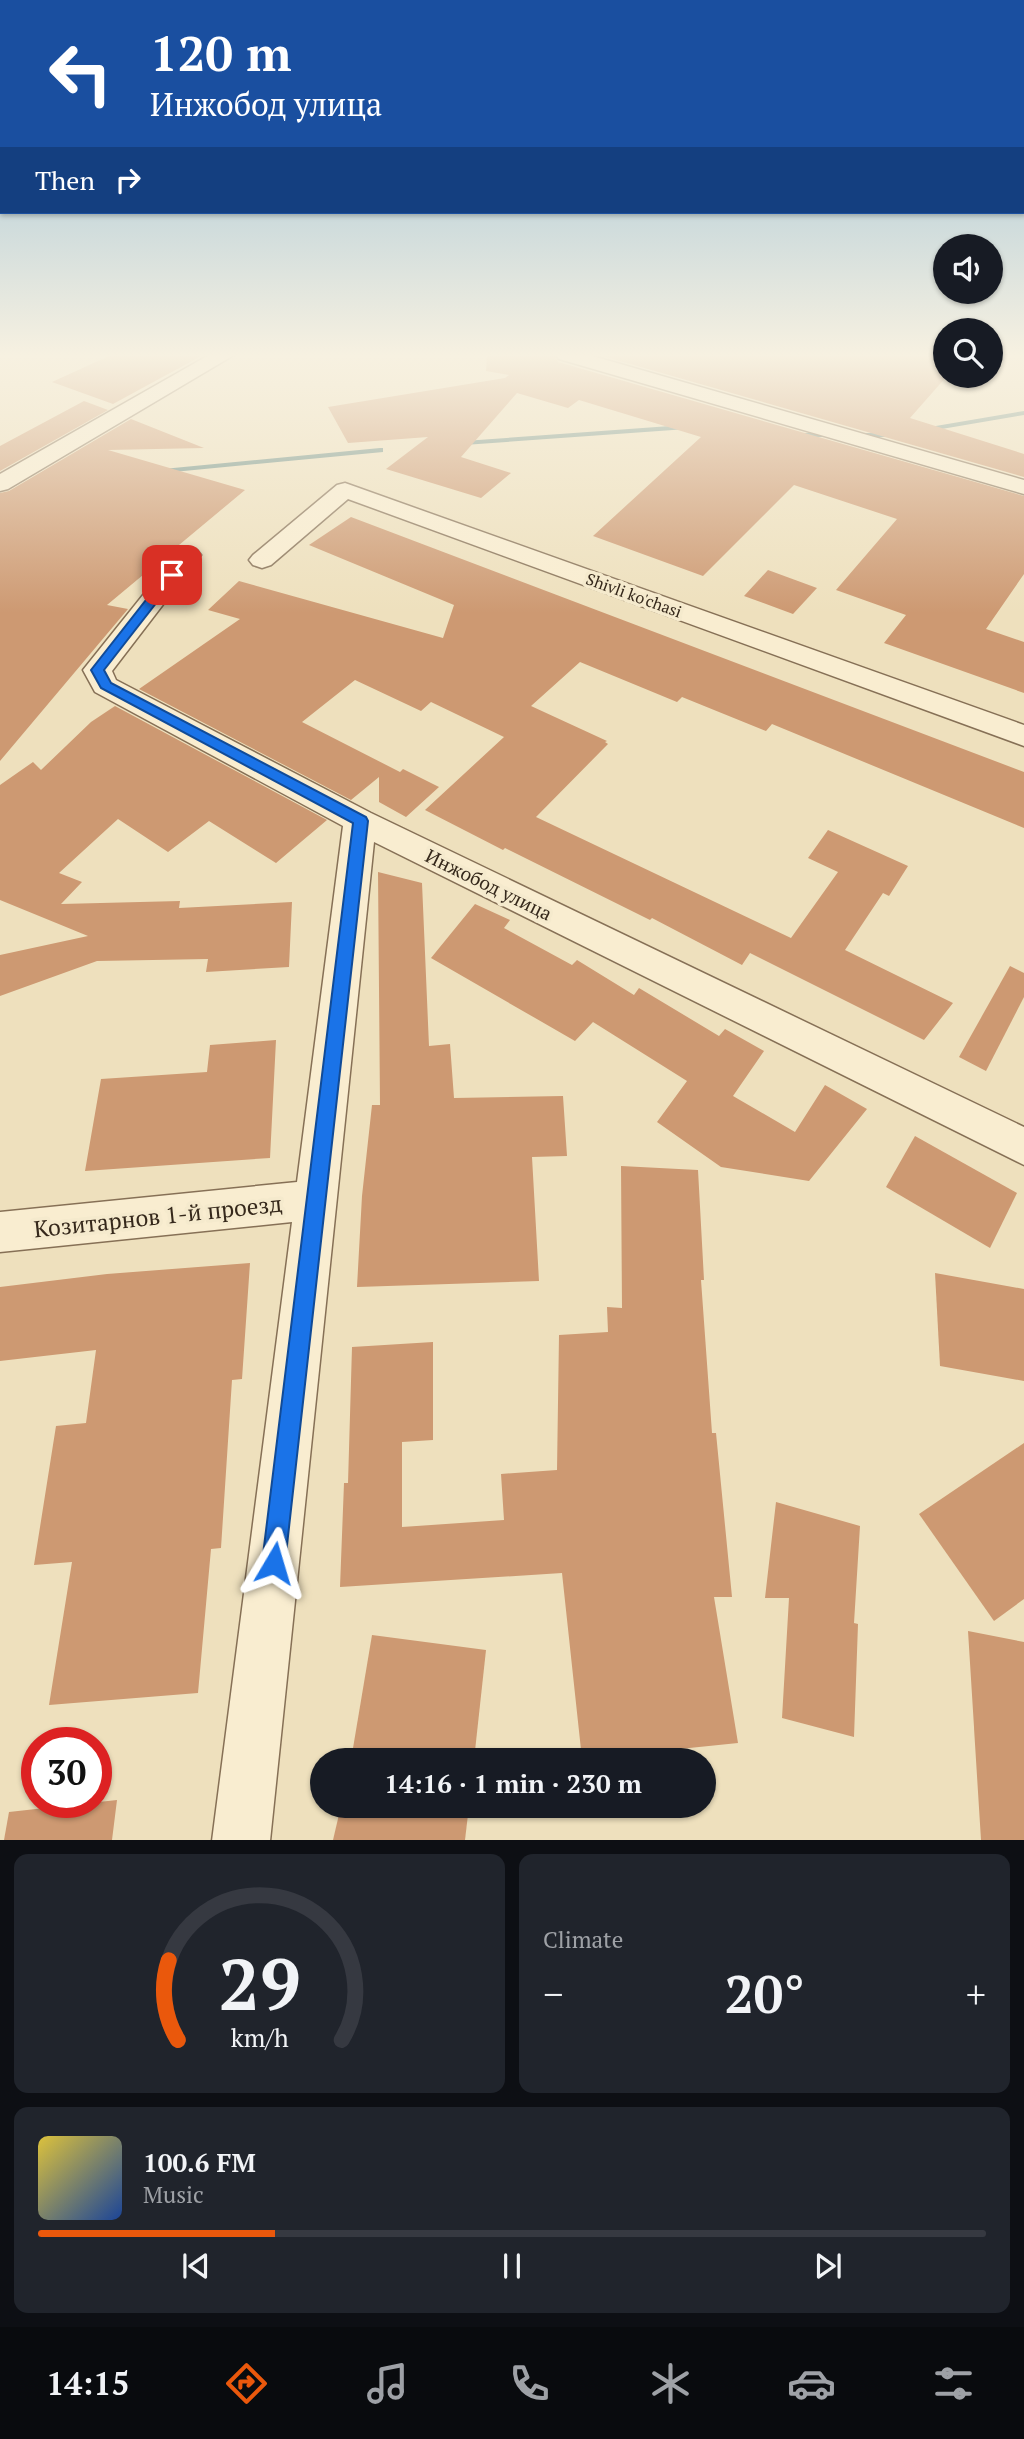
<!DOCTYPE html>
<meta charset="utf-8">
<style>
body{margin:0;font-family:"PT Serif",serif;background:#20242c;color:#f1f3f6;height:100vh;display:flex;flex-direction:column;font-size:26px;white-space:nowrap}
*{box-sizing:border-box;margin:0}
p{font-size:23px;color:#9ea1a6}
.icon{flex:none;width:38px;height:38px;fill:none;stroke:currentColor;stroke-width:2;stroke-linecap:round;stroke-linejoin:round}
.map{position:relative;height:1840px;overflow:hidden}
.side{display:flex;flex-direction:column;gap:14px;padding:14px;background:#0d0f14;flex:1}
.side>*{flex:none}
.guide{position:absolute;left:0px;top:0px;width:1026px;height:214px;box-shadow:0 2px 5px #0004;background:#1a4fa0;color:#fff;overflow:hidden}
.controls{position:absolute;left:933px;top:234px;display:grid;gap:14px}
.controls a{display:grid;place-items:center;width:70px;height:70px;border-radius:50%;background:#171b24;box-shadow:0 2px 5px #0004;font-size:35px}
.speed{position:absolute;left:21px;top:1727px;display:flex;gap:14px;font-size:35px;font-weight:700;text-align:center}
.speed>*{display:grid;place-content:center;width:91px;height:91px;border-radius:50%;background:#171b24;box-shadow:0 2px 5px #0004;line-height:1}
.speed .limit{border:10px solid #d22;background:#fff;color:#111}
.pin{position:absolute;display:grid;place-items:center;width:60px;height:60px;color:#fff;margin:-30px;border-radius:14px;box-shadow:0 4px 10px #0006}
.me{position:absolute;width:77px;margin:-38px;rotate:7deg;stroke-linejoin:round;filter:drop-shadow(0 0 5px #0008)}
.turn{display:flex;align-items:center;gap:24px;height:147px;padding:0 35px;font-size:32px}
.turn .icon{width:91px;height:91px;stroke-width:2.5}
.turn b{display:block;font-size:49px;line-height:60px}
.then{display:flex;align-items:center;height:66px;padding:0 35px;background:#0003;gap:14px;font-size:26px}
.big{font-size:52px;font-weight:800;line-height:1.1}
.side .widget{flex:1;display:flex;flex-direction:column;justify-content:center;gap:10px;min-width:0;padding:0 24px;border-radius:14px;background:#20242c}
.side .dial{align-items:center;gap:0}
.dial svg{height:182px;overflow:visible;fill:none;stroke:#363941;stroke-width:7;stroke-linecap:round;text-anchor:middle}
.dial text{fill:#f1f3f6;stroke:none}
.song{display:flex;align-items:center;gap:21px}
.cover{width:84px;height:84px;border-radius:10px;background:linear-gradient(135deg,hsl(50 70% 55%),hsl(220 70% 35%))}
.played{height:7px;border-radius:4px;background:linear-gradient(90deg,#ea580c 25%,#363941 25%)}
.keys{display:flex;justify-content:space-around;direction:ltr}
.heat{display:flex;justify-content:space-between;align-items:center;font-size:38px;direction:ltr}
.side .tiles{flex:1;display:grid;gap:14px;grid-template-columns:1fr 1fr}
.widget:last-child{grid-column:span 2}
.trip{position:absolute;left:310px;top:1748px;width:406px;height:70px;border-radius:35px;background:#171b24;box-shadow:0 2px 5px #0004;font-weight:800;line-height:70px;text-align:center}
.tabs{display:flex;height:112px;justify-content:space-around;align-items:center;background:#090b0e;color:#9ea1a6}
.tabs .icon{width:49px;height:49px}
.tabs .active{color:#ea580c}
.tabs b{font-size:32px;color:#f1f3f6}
.map>svg:first-child{display:block}
.lines{fill:none;stroke-linecap:round;stroke-linejoin:round}
.stream{fill:#698c84;fill-rule:evenodd}
.building{fill:#cd9972}
.street-casing{stroke:#867056;stroke-width:3}
.street{fill:#f9edd0;fill-rule:evenodd}
.route{fill:#1a73e8;stroke:#114b97;stroke-width:2}
.labels{text-anchor:middle;dominant-baseline:central;stroke-width:7;stroke-linejoin:round;paint-order:stroke}
.far-street-label{font-size:16px;fill:#35281b;stroke:#f5eacd}
.street-label{font-size:19px;fill:#35281b;stroke:#f5eacd}
.near-street-label{font-size:23px;fill:#35281b;stroke:#f5eacd}
</style>
<div class="map">
<svg width="1024" height="1841" viewBox="0 0 1024 1841">
<rect width="100%" height="100%" fill="#eee0bd"/>
<g class="lines">
<g class="stream">
<path d="M1024,411V415L924,432L920,430L924,428Z"/>
<path d="M684,425H687V429L464,445L460,443L464,441Z"/>
<path d="M796,433H896L900,435L896,437H799L795,435Z"/>
<path d="M380,448H383V452L163,473L159,471L163,469Z"/>
</g>
</g>
<g class="building">
<path d="M111,355H203L113,404L52,382Z"/>
<path d="M487,355H554L558,362L1024,496V574L986,629L1024,642V693L884,643L906,615L836,590L897,519L794,485L703,576L593,536L701,437L579,400L568,408L517,393L461,457L511,473L481,498L386,469L428,437L348,443L328,407L505,378L509,375L486,371Z"/>
<path d="M599,355H945L947,376L910,418L1024,454V477Z"/>
<path d="M84,401L108,410L0,471V446Z"/>
<path d="M131,419L204,448L108,450L245,490L107,605L128,609L0,761V493L9,491Z"/>
<path d="M351,517L1024,772V828L772,724L766,731L682,697L677,702L580,662L531,706L607,741L605,742L608,744L536,817L791,938L838,872L808,858L828,830L908,866L889,896L883,893L845,950L953,1003L924,1040L750,953L742,965L652,918L650,920L505,848L503,850L425,810L504,737L431,702L421,711L355,680L302,722L400,772L403,769L439,787L406,817L379,802V777L351,800L139,689L240,619L208,610L239,581L443,638L454,605L309,545Z"/>
<path d="M768,570L817,588L793,614L744,596Z"/>
<path d="M115,706L327,820L276,863L209,821L168,852L118,819L59,873L82,882L61,904L180,901L179,908L292,902L289,967L206,972L208,959L97,961L0,996V955L88,936L0,900V785L33,762L41,770L91,722Z"/>
<path d="M378,872L422,883L429,1046L450,1044L454,1098L563,1096L567,1156L532,1157L539,1281L357,1287L362,1196L372,1105H380Z"/>
<path d="M475,904L510,920L504,928L572,965L577,960L634,995L639,988L719,1036L725,1029L764,1051L733,1096L795,1132L825,1085L867,1109L809,1181L721,1167L657,1122L687,1081L593,1022L575,1041L431,958Z"/>
<path d="M1010,966L1024,973V997L986,1071L959,1057Z"/>
<path d="M276,1040L270,1158L85,1171L101,1079L207,1072L210,1045Z"/>
<path d="M915,1136L1017,1193L990,1248L886,1187Z"/>
<path d="M621,1166L698,1170L704,1280H701L712,1433H716L732,1597H714L738,1743L582,1759L562,1573L340,1587L344,1483H348L352,1347L433,1342V1440L402,1442V1527L504,1520L501,1474L557,1470L559,1335L608,1332L607,1307L622,1308Z"/>
<path d="M250,1263L242,1379L232,1380L221,1548L211,1549L198,1693L49,1705L72,1562L34,1565L56,1426L86,1423L96,1350L0,1361V1287L107,1274Z"/>
<path d="M935,1273L1024,1289V1381L940,1366Z"/>
<path d="M1024,1443V1599L994,1621L919,1514Z"/>
<path d="M776,1502L860,1526L854,1623L858,1624L854,1737L782,1718L789,1598H765Z"/>
<path d="M968,1631L1024,1642V1840H981Z"/>
<path d="M372,1635L486,1650L474,1760H351Z"/>
<path d="M117,1800L112,1840H4L9,1812Z"/>
<path d="M341,1806H469L465,1840H333Z"/>
</g>
<g class="lines">
<g class="street-casing">
<g id="street">
<path d="M209,355H234L8,489L0,491V474Z"/>
<path d="M556,355H589L1024,480V494L559,359Z"/>
<path d="M345,483L1024,725V746L348,499L271,565L262,568L253,565L249,560L253,555L337,485Z"/>
<path d="M188,547L197,550L201,555L112,671L116,680L371,813L1024,1127V1165L374,842L270,1841H212L292,1222L0,1252V1212L297,1182L343,826L95,692L83,670L179,550Z"/>
</g>
</g>
<use href="#street" class="street"/>
</g>
<linearGradient id="sky" x2="0" y2="1"><stop stop-color="#8bb8d4"/><stop offset="0.58" stop-color="#f7f1e1"/><stop offset="1" stop-color="#f7f1e1" stop-opacity="0"/></linearGradient>
<rect width="1024" height="613" fill="url(#sky)"/>
<path class="route" d="M168,572L178,575L104,670L111,683L366,817L368,821L285,1563L282,1571L274,1575L265,1571L262,1563L353,823L101,688L91,670Z"/>
<g class="labels">
<g class="far-street-label">
<text transform="translate(634 595) rotate(20)">Shivli ko'chasi</text>
</g>
<g class="street-label">
<text transform="translate(489 884) rotate(26)">Инжобод улица</text>
</g>
<g class="near-street-label">
<text transform="translate(158 1216) rotate(-6)">Козитарнов 1-й проезд</text>
</g>
</g>
</svg>
<div class="controls">
<a><svg class="icon" aria-label="sound" viewBox="0 0 24 24"><path d="M4 9h4l5-4v14l-5-4H4zM17 9q2 3 0 6"/></svg></a>
<a><svg class="icon" aria-label="search" viewBox="0 0 24 24"><circle cx="10" cy="10" r="6"/><path d="M15 15l6 6"/></svg></a>
</div>
<div class="speed"><div class="limit">30</div></div>
<div class="pin" style="left:172px;top:575px;background:#d93025"><svg class="icon" aria-label="arrive" viewBox="0 0 24 24"><path d="M6 21V4h12l-3 4 3 4H6"/></svg></div>
<svg class="me" style="left:274px;top:1563px" viewBox="-20 -20 40 40"><path d="M0-17L14 15 0 8-14 15z" fill="#1a73e8" stroke="#fff" stroke-width="4"/></svg>
<div class="trip">14:16 · 1 min · 230 m</div>
<div class="guide">
<div class="turn"><svg class="icon" aria-label="left" viewBox="0 0 24 24"><path d="M17 20v-9H6M10 6l-5 5 5 5"/></svg><div><b>120 m</b>Инжобод улица</div></div>
<div class="then">Then<svg class="icon" aria-label="right" viewBox="0 0 24 24"><path d="M7 20v-9h11M14 6l5 5-5 5"/></svg></div>
</div>
</div>
<section class="side">
<div class="tiles">
<div class="widget dial"><svg viewBox="0 0 100 80">
<path d="M14 69A42 42 0 1 1 86 69"/>
<path d="M14 69A42 42 0 0 1 10 34" stroke="#ea580c"/>
<text x="50" y="56" font-size="32" font-weight="700">29</text>
<text x="50" y="72" font-size="11">km/h</text>
</svg></div>
<div class="widget"><p>Climate</p>
<div class="heat"><a>−</a><b class="big">20°</b><a>+</a></div>
</div>
<div class="widget">
<div class="song"><i class="cover"></i><div><b>100.6 FM</b><p>Music</p></div></div>
<div class="played"></div>
<div class="keys"><svg class="icon" aria-label="previous" viewBox="0 0 24 24"><path d="M18 5L8 12l10 7zM5 5v14"/></svg><svg class="icon" aria-label="pause" viewBox="0 0 24 24"><path d="M8 5v14M16 5v14"/></svg><svg class="icon" aria-label="next" viewBox="0 0 24 24"><path d="M6 5l10 7-10 7zM19 5v14"/></svg></div>
</div>
</div>
</section>
<nav class="tabs">
<b>14:15</b>
<svg class="icon active" aria-label="directions" viewBox="0 0 24 24"><path d="M12 3l9 9-9 9-9-9zM9 14v-3h6M13 9l2 2-2 2"/></svg>
<svg class="icon" aria-label="music" viewBox="0 0 24 24"><path d="M9 18V5l10-2v13"/><circle cx="6" cy="18" r="3"/><circle cx="16" cy="16" r="3"/></svg>
<svg class="icon" aria-label="phone" viewBox="0 0 24 24"><path d="M5 4h4l2 5-3 2q2 4 5 5l2-3 5 2v4C11 20 4 13 5 4z"/></svg>
<svg class="icon" aria-label="climate" viewBox="0 0 24 24"><path d="M12 3v18M4 7l16 10M4 17L20 7"/></svg>
<svg class="icon" aria-label="car" viewBox="0 0 24 24"><path d="M5 17H2v-5l4-1 3-4h7l3 4 3 1v5h-3M9 17h6M6 11h13"/><circle cx="7" cy="17" r="2"/><circle cx="17" cy="17" r="2"/></svg>
<svg class="icon" aria-label="filters" viewBox="0 0 24 24"><path d="M4 7h16M4 17h16"/><circle cx="9" cy="7" r="2"/><circle cx="15" cy="17" r="2"/></svg>
</nav>
